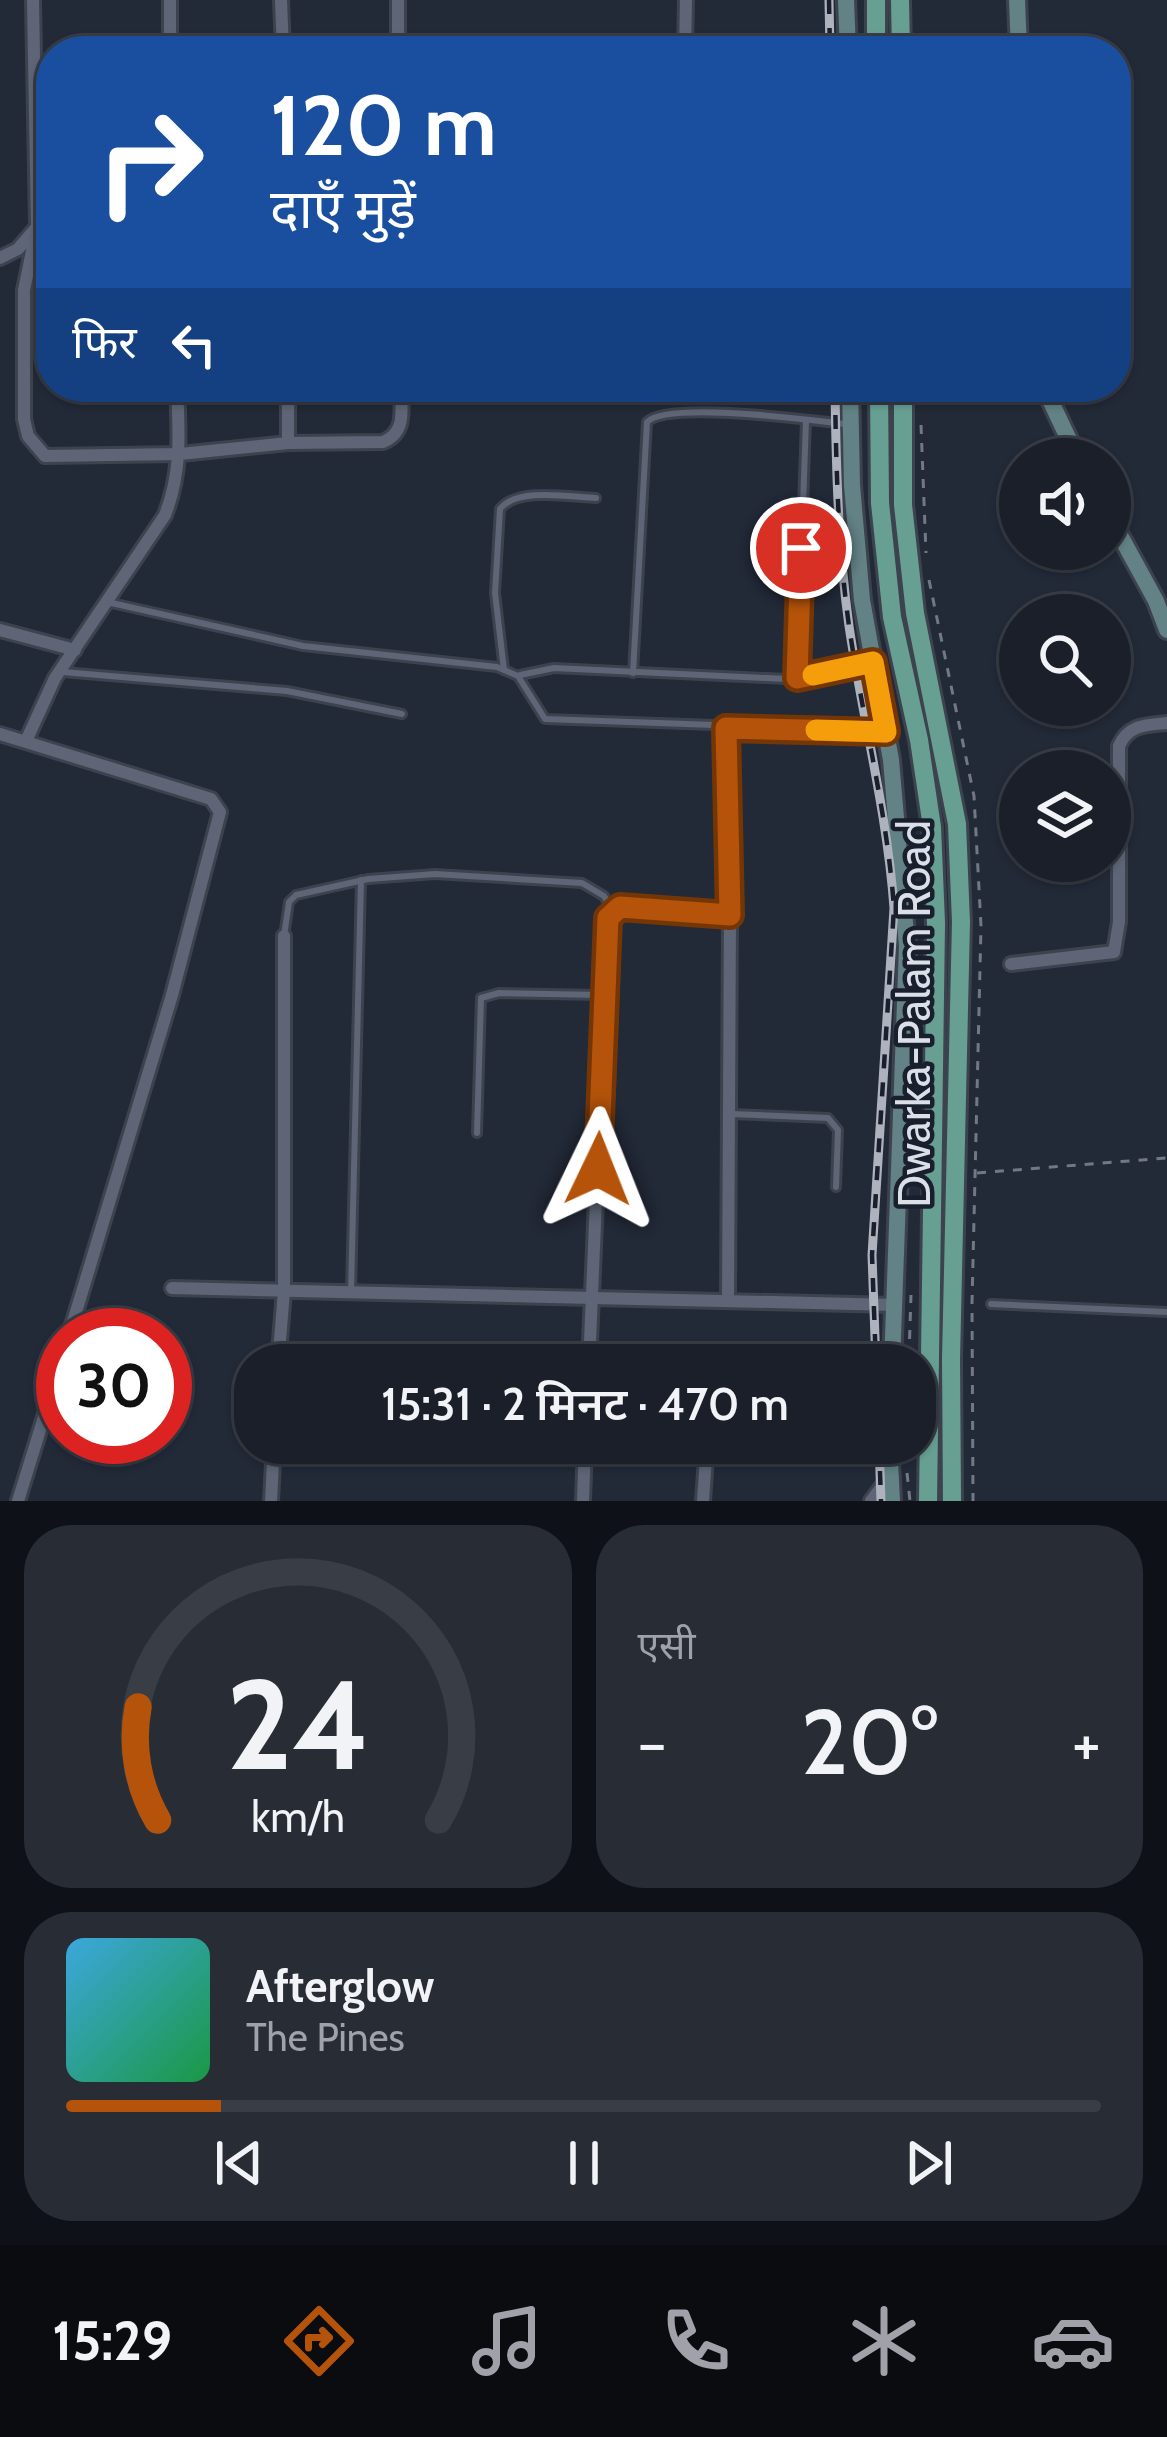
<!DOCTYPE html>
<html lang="hi">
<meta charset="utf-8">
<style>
body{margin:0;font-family:Cabin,"Noto Sans Devanagari",sans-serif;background:#272c35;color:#f1f3f6;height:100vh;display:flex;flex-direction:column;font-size:45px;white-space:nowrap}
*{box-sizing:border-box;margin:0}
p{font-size:39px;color:#9fa2a8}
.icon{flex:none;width:66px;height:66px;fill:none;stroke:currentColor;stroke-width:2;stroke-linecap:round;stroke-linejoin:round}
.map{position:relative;height:1501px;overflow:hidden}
.panel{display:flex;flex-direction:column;gap:24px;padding:24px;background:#0e1117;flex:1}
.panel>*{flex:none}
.guide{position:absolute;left:36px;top:36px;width:1095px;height:366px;border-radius:48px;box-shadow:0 3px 9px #0004,0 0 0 3px #383d46;background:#1a4fa0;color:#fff;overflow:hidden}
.tools{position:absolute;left:999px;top:438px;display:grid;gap:24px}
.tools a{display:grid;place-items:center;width:132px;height:132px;border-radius:50%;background:#1a1f29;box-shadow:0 3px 9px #0004,0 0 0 3px #383d46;font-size:60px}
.speed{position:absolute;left:36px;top:1308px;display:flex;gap:24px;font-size:60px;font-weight:700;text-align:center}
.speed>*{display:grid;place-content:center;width:156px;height:156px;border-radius:50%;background:#1a1f29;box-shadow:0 3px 9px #0004,0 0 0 3px #383d46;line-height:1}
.speed .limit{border:18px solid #d22;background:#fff;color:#111}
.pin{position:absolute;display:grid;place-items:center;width:102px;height:102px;color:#fff;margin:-51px;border:6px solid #fff;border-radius:50%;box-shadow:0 3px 12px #0007}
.me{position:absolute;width:132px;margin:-66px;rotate:2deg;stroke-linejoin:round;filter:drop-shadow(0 0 9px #0008)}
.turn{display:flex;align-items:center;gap:42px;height:252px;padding:0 36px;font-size:54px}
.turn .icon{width:156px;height:156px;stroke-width:2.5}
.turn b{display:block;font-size:84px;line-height:102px}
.then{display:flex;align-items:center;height:114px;padding:0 36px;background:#0003;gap:24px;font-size:45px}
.big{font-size:90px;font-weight:600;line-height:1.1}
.panel .widget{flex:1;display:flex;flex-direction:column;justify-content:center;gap:18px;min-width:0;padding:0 42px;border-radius:48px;background:#272c35}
.panel .dial{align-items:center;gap:0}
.dial svg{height:312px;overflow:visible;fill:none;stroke:#383d46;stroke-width:7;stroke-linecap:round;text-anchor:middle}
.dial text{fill:#f1f3f6;stroke:none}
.song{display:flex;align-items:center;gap:36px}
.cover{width:144px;height:144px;border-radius:18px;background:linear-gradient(135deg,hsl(200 70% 55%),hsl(140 70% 35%))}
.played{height:12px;border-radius:6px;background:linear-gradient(90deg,#b45309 15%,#383d46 15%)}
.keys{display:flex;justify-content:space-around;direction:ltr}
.heat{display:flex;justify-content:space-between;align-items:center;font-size:66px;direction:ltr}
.panel .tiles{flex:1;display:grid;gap:24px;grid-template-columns:1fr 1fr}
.widget:last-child{grid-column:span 2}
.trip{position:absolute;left:234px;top:1344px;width:702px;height:120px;border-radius:48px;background:#1a1f29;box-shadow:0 3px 9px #0004,0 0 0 3px #383d46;font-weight:600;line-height:120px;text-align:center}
.tab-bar{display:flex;height:192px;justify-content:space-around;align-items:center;background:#0a0c10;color:#9fa2a8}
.tab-bar .icon{width:84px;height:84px}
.tab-bar .current{color:#b45309}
.tab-bar b{font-size:54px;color:#f1f3f6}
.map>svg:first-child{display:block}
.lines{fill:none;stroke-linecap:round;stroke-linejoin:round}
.lane-casing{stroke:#3d434e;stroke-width:12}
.street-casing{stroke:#3d434e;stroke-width:18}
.secondary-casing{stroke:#3d434e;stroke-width:22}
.primary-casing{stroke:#3d434e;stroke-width:24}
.path{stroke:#727884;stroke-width:3;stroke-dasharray:9 9;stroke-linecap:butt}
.lane{stroke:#5d6576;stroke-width:6}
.street{stroke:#5d6576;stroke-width:12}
.secondary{stroke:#628285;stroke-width:16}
.primary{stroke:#67a093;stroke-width:18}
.rail-casing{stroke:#adb2bd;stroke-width:9}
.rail{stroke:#191f2d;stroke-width:4.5;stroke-dasharray:14;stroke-linecap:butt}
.route-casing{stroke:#753606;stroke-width:30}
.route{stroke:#b45309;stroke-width:21}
.slow{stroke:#f59e0b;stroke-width:21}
.labels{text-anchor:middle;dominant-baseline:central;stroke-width:9;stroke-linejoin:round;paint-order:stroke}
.street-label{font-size:45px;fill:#dadfe8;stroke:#191f2d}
</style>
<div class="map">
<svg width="1167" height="1501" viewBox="0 0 1167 1501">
<rect width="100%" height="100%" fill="#222937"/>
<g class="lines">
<g class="lane-casing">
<g id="lane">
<path d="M107,602L303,646L497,667L518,676L545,719L882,731"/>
<path d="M504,670L495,593L500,509C517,487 570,497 596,498"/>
<path d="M63,672L287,691L402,714"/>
<path d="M633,673L647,422C668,401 810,420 845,424"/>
<path d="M520,675L554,668L786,679L869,663"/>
<path d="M797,678L806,420"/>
<path d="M284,936L289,902L296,895L368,879L435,874L582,883L604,896L612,910"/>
<path d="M731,1114L828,1118L838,1130L836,1187"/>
<path d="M477,1133L481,998L499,993L601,995"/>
<path d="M351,1292L361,880"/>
<path d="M991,1304L1167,1312"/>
</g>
</g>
<g class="street-casing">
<g id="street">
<path d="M33,0L37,227L24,290V419L28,436L45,456L180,454L288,443L383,442C407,432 401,410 401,387"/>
<path d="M170,0V51"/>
<path d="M281,0L283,51"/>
<path d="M398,0V51"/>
<path d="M685,51L686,0"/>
<path d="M0,258L18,249L37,227L51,226"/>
<path d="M288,443V387"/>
<path d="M0,630L75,650"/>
<path d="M726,728L730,915L728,1300"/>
<path d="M0,734L211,799L220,812L172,995L69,1335"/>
<path d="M26,741L55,678L165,515C182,472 179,433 177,387"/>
<path d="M1011,964L1114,952L1119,922V746C1128,725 1145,725 1167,723"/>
<path d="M172,1288L895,1305"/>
<path d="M278,1365L284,1291V936"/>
<path d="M589,1365L608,918L620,906L730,915"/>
<path d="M18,1501L63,1356"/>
<path d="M271,1501L274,1443"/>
<path d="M583,1501L585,1443"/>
<path d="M703,1501L707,1443"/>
<path d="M871,1501L890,1476"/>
</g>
</g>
<g class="secondary-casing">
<g id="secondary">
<path d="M846,0L848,51"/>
<path d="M1017,0L1019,51"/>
<path d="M850,387L852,485L862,600L891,760L907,946L892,1365"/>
<path d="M1044,387L1078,459"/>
<path d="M1110,517L1156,601L1167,630"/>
<path d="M889,1443L892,1501"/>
</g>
</g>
<g class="primary-casing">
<g id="primary">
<path d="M876,0V51"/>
<path d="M900,0L901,51"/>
<path d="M879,387L880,503L892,617L919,740L932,827L936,923L928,1501"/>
<path d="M903,387V505L915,613L957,824L961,922L951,1359L952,1501"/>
</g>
</g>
<g class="path">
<path d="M921,425L926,553"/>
<path d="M929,580L974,796L981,926L972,1303L973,1501"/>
<path d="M977,1173L1166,1158"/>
<path d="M909,1357L911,1295"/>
<path d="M907,1473L910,1501"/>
</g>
<use href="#lane" class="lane"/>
<use href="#street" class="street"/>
<use href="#secondary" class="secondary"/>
<use href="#primary" class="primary"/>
<g class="rail-casing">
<g id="rail">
<path d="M829,0L830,51"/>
<path d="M835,387C836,466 838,547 849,626C863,721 887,811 894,908L872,1255L876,1365"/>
<path d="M879,1443L881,1501"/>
</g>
</g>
<use href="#rail" class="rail"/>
</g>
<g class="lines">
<g class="route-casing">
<path id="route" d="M598,1169L608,918L620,907L730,915L726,728L886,732L873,662L797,678L801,548"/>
</g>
<use href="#route" class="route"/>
<path class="slow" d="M813,675L873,662L886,732L816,730"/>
</g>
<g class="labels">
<g class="street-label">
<text transform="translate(914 1014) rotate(-90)">Dwarka-Palam Road</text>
</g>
</g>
</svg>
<div class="tools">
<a><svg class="icon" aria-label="sound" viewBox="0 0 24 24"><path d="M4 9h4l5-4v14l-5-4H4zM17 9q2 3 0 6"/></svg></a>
<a><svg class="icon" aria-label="search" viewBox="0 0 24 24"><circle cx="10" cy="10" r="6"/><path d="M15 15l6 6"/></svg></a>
<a><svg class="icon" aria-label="layers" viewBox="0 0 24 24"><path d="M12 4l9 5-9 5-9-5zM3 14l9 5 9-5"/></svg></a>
</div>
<div class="speed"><div class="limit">30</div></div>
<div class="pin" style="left:801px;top:548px;background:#d93025"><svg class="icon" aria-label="arrive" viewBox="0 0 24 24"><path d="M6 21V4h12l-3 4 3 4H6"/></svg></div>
<svg class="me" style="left:598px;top:1169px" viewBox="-20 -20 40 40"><path d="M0-17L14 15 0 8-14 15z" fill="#b45309" stroke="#fff" stroke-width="4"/></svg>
<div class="trip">15:31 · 2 मिनट · 470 m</div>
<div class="guide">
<div class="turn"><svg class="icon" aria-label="right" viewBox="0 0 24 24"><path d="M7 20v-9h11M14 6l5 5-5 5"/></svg><div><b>120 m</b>दाएँ मुड़ें</div></div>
<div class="then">फिर<svg class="icon" aria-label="left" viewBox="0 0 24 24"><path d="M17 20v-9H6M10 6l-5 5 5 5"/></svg></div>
</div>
</div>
<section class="panel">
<div class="tiles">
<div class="widget dial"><svg viewBox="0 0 100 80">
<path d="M14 69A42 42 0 1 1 86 69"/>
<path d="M14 69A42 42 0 0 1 9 40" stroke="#b45309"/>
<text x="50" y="56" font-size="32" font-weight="700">24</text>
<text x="50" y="72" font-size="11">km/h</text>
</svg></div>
<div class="widget"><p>एसी</p>
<div class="heat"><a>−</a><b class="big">20°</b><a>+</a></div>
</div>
<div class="widget">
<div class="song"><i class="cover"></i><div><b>Afterglow</b><p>The Pines</p></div></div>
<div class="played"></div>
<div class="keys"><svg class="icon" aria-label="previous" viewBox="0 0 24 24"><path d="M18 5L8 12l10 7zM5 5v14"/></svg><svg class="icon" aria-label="pause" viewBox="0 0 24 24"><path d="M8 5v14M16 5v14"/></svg><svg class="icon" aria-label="next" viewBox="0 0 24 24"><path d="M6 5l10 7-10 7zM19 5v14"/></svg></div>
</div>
</div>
</section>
<nav class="tab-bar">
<b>15:29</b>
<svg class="icon current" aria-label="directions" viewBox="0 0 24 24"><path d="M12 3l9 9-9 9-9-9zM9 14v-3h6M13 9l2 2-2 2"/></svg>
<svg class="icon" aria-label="music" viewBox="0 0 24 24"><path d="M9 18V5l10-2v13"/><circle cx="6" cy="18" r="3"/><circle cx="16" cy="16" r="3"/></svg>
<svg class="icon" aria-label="phone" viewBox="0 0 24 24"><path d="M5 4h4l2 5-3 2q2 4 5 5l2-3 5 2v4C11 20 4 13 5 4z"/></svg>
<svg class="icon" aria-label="climate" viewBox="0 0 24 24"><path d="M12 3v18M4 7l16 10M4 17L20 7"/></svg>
<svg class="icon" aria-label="car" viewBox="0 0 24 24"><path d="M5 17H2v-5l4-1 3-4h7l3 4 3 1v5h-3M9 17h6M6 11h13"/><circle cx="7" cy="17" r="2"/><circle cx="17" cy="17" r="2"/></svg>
</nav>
